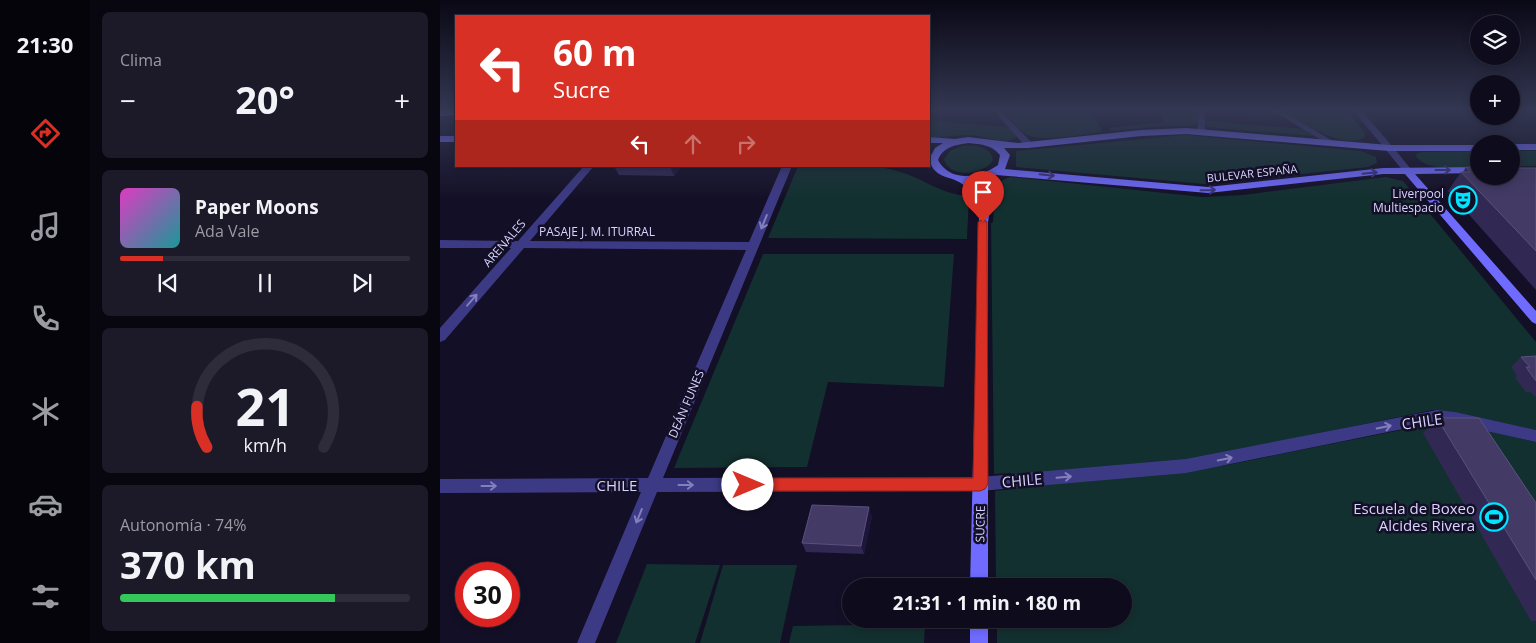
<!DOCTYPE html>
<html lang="es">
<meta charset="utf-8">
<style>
body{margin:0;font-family:"Open Sans",sans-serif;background:#1c1929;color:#f1f3f6;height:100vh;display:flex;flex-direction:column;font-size:19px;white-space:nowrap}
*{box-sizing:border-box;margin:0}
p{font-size:16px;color:#9b9ba3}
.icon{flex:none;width:28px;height:28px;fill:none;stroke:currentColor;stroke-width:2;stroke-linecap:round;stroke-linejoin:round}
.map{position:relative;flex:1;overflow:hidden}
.side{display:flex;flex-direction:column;gap:12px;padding:12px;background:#08060f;width:350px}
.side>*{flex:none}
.guide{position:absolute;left:15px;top:15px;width:475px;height:152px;border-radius:0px;box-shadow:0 2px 8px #0003,0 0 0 1px #2e2b3b;background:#d93025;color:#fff;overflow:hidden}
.tools{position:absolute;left:1030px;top:15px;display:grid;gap:10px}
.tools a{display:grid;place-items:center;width:50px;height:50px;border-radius:50%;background:#0e0b1c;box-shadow:0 2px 8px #0003,0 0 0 1px #2e2b3b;font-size:25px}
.speed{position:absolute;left:15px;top:562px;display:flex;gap:10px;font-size:25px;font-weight:700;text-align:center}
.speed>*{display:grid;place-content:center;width:65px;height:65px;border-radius:50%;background:#0e0b1c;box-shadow:0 2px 8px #0003,0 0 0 1px #2e2b3b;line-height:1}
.speed .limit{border:8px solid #d22;background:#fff;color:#111}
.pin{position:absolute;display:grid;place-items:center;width:42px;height:42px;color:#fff;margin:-51px -21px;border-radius:50% 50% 50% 0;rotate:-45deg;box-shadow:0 0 5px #0007}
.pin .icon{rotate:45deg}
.me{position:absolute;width:55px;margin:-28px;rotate:90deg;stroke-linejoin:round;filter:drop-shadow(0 0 4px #0008)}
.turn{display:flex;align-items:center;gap:18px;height:105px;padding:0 15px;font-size:22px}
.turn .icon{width:65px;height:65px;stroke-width:2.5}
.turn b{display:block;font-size:35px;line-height:42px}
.lanes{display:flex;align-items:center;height:48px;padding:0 15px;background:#0003;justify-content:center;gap:25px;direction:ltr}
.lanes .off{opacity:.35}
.big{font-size:38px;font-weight:700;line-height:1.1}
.side .widget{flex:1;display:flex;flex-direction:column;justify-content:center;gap:8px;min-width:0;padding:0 18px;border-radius:8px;background:#1c1929}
.side .dial{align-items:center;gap:0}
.dial svg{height:130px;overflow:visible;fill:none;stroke:#2e2b3b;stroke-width:7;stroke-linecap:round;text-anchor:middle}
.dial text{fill:#f1f3f6;stroke:none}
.song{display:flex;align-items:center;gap:15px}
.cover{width:60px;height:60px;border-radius:8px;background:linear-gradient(135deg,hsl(310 70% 55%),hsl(180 70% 35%))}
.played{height:5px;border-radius:2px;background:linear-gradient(90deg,#d93025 15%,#2e2b3b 15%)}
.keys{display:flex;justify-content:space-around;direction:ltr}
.heat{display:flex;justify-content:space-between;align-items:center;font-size:28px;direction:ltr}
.charge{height:8px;border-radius:4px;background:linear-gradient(90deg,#34c759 74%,#2e2b3b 0)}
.trip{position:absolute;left:402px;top:578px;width:290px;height:50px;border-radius:25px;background:#0e0b1c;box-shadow:0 2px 8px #0003,0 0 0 1px #2e2b3b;font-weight:700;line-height:50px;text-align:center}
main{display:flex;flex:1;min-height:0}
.menu{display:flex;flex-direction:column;width:90px;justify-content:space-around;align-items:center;background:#06040b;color:#9b9ba3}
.menu .icon{width:35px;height:35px}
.menu .active{color:#d93025}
.menu b{font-size:22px;color:#f1f3f6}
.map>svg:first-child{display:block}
.green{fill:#12302f}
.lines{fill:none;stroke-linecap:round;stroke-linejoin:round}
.service{fill:#3d3a85;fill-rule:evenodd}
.minor{fill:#3d3a85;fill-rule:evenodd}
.tertiary{fill:#3d3a85;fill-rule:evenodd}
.secondary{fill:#6f6bff;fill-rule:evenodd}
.wall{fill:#312854}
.shaded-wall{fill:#1d163a}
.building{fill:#433a66;stroke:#5a527e}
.oneway{stroke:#38347d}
.oneway2{stroke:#837fbc}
.route{fill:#d93025;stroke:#8d1f18}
.labels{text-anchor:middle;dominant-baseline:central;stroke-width:5;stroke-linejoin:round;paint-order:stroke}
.far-street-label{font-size:11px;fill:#d9d4ff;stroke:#130f26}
.poi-label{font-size:12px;fill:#d9d4ff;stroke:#130f26;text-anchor:end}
.street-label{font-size:12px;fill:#d9d4ff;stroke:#130f26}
.near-street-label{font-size:15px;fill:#d9d4ff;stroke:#130f26}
.near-poi-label{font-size:15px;fill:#d9d4ff;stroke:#130f26;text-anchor:end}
</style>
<main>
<nav class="menu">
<b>21:30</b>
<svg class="icon active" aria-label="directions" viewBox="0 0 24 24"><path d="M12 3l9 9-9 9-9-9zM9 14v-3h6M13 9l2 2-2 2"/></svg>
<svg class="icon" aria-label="music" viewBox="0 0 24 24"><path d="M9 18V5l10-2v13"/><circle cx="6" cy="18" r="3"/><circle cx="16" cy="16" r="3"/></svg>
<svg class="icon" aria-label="phone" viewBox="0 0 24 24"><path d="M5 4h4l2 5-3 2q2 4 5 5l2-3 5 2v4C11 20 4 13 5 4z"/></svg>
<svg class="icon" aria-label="climate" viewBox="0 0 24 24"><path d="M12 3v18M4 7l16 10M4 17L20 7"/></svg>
<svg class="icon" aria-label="car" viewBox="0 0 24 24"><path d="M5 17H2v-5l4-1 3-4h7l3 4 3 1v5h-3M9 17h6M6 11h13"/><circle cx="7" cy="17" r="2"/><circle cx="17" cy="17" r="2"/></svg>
<svg class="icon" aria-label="filters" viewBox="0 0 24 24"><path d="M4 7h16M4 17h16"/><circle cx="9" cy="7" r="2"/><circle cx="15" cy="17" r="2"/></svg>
</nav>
<section class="side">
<div class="widget"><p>Clima</p>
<div class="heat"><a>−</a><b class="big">20°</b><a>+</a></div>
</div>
<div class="widget">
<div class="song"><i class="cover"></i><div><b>Paper Moons</b><p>Ada Vale</p></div></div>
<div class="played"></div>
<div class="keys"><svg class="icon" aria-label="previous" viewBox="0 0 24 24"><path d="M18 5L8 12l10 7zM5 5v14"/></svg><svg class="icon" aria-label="pause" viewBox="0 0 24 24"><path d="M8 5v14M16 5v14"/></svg><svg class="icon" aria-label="next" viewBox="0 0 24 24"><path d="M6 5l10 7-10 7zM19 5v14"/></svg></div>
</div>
<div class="widget dial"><svg viewBox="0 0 100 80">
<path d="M14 69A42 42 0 1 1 86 69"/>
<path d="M14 69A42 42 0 0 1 8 44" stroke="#d93025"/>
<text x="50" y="56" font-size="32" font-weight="700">21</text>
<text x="50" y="72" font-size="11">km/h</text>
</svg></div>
<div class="widget"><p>Autonomía · 74%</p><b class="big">370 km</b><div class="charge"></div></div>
</section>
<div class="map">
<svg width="1096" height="643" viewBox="0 0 1096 643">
<rect width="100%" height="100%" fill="#130f26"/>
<g class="green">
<path d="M562,110H663L650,112L661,128V132C642,134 599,144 584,133C575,126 571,116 562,110Z"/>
<path d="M720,110H760L758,123L753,126H719L671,131L669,128L724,122Z"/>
<path d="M831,110L843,117L765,111V110Z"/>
<path d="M840,110H906L924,132L925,137C903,151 859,121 840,110Z"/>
<path d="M491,121L570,127L577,137C565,146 543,135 529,135C516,135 503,138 489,137Z"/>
<path d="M766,121L864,129L874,136L767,127Z"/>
<path d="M745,135L921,151L936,157L937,163L928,167L764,184L576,167V151Z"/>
<path d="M522,146C534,145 551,146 553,160C545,175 508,179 504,159L510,151Z"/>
<path d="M1039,151V166C1021,166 987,173 976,156L977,153L983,152Z"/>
<rect x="1071" y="151" width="25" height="15"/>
<path d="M358,166C390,166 426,162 457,171C484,178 499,194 529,196L527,239L328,238Z"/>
<path d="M946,177L963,181L1096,342V430L1012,412L993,410L778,454L782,466L1001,422L1019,424L1096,442V643H557V619H684V586H556L555,491L570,489L571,473L554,474L551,223L553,222L555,192L559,182L570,177L763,197L803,195Z"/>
<path d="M323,254H514L504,387L388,382L367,467L234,468Z"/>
<path d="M207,564L280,565L255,643H176Z"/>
<path d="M283,565H357L340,643H260Z"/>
<path d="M485,624L484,643H349L353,626Z"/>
</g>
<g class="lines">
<g class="service">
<path d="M489,110H495L489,114Z"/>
<path d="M553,110H560L592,143V147H586Z"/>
<path d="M759,110H765V132L761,134L757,132Z"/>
<path d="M832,110H840L898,144L891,146Z"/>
</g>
<g class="minor">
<path d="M913,110H921L952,146V150H946Z"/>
<path d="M144,166H154L90,241L309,242L342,166H352L223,478L540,477L746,459L997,410L1015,412L1096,430V442L1015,424L997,422L746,473L540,491L217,492L155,643H137L201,492L0,493V479L208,478L306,250L84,248L5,340L0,342V328L71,248H0V240L78,241Z"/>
</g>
<path class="tertiary" d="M949,145L952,146L970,168V172H964L946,150V146Z"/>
<g class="secondary">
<path d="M0,110L16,111V115L0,116Z"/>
<path d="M746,128L949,145H1039V151H949L746,134L701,136L588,148H564L570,155L565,169L768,187L943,168L1039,167V173L975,174L1096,311V324L1092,322L965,174H943L768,193L556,175L548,222V586H530L539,218C531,210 534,195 525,186C511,174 495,181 489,159L495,148L503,143H489V137L515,139L528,137L578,143L701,130ZM528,143C541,144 552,145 560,155L558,165C540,178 510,183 498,160C503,147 515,145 528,143ZM545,179L542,198L531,182Z"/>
<rect x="0" y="136" width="16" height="6"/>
<rect x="1071" y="144" width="25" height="6"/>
<rect x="530" y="619" width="18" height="24"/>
</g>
</g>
<g class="wall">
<path d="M174,166H241L234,176L179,175Z"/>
<path d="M1026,167L1096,168V290L1008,191L1021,172H1023Z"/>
<path d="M1096,356V396H1094L1091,392H1086L1075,378L1077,376L1071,367L1081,357Z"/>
<path d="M997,418L1096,503V621H1091L983,433Z"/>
<path d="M432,516L424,554L366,552L362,543Z"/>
</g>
<g class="shaded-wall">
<path d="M230,166H241L234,176Z"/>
<path d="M429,507L432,516L424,554L421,546Z"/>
</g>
<g class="building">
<path d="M1026,167H1039V176H1071V168H1096V251L1021,172H1030Z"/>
<path d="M1096,356V381L1086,367H1090L1081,357Z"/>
<path d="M997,418H1039L1096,503V580Z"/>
<path d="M372,505L429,507L421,546L362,543Z"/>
</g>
<defs><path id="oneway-shaft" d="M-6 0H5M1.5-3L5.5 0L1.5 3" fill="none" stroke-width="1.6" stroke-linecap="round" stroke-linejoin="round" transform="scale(1.25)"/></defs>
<g class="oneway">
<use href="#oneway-shaft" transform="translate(1003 170)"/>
<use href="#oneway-shaft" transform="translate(930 173) rotate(-6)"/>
<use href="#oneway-shaft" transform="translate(607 175) rotate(6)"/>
<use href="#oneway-shaft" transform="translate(768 190) rotate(-1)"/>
</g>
<g class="oneway2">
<use href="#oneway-shaft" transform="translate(324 222) rotate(112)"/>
<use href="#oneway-shaft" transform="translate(32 300) rotate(-49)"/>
<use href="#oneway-shaft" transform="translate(944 427) rotate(-11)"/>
<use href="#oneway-shaft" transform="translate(785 459) rotate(-11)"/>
<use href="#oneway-shaft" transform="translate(624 477) rotate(-5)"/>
<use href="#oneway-shaft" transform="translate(246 485)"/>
<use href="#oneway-shaft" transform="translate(49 486)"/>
<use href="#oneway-shaft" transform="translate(199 516) rotate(112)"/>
</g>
<linearGradient id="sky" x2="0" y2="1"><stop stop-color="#0a0815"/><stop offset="0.55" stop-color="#333752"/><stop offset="1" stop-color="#333752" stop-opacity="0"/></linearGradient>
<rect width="1096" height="200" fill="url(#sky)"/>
<path class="route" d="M543,219L547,222L548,484L545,489L540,491H308L303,489L301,485L303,480L308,478H533L538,222Z"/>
<defs>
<g id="theatre-ring" transform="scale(1.4375)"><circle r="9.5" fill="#130f26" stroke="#00e5ff" stroke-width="1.5"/><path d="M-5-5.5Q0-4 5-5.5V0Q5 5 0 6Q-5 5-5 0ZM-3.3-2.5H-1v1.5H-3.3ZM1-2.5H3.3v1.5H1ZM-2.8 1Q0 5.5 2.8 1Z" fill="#00e5ff"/></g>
<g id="stadium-ring" transform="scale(1.4375)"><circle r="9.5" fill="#130f26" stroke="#00e5ff" stroke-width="1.5"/><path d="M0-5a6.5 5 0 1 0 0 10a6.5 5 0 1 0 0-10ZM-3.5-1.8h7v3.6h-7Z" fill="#00e5ff"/></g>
</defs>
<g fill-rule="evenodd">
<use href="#theatre-ring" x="1023" y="200"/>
<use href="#stadium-ring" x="1054" y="517"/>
</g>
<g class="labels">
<g class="far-street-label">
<text transform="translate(812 173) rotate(-6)">BULEVAR ESPAÑA</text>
</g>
<g class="poi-label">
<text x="1004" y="193">Liverpool<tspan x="1004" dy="14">Multiespacio</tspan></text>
</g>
<g class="street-label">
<text x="157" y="231">PASAJE J. M. ITURRAL</text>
<text transform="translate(64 243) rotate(-49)">ARENALES</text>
<text transform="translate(246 404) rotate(-67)">DEÁN FUNES</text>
<text transform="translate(540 524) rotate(-89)">SUCRE</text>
</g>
<g class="near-street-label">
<text transform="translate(982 421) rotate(-8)">CHILE</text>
<text transform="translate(582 480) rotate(-5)">CHILE</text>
<text x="177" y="485">CHILE</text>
</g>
<g class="near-poi-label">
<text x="1035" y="508">Escuela de Boxeo<tspan x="1035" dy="17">Alcides Rivera</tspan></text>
</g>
</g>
</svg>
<div class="tools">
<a><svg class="icon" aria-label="layers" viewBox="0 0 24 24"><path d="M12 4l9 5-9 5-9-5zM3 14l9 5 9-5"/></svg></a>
<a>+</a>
<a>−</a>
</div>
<div class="speed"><div class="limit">30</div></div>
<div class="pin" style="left:543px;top:222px;background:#d93025"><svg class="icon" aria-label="arrive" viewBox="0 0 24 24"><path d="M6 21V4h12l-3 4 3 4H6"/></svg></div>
<svg class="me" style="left:308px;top:485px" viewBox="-20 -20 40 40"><circle r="19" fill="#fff"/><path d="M0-13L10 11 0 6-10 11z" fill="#d93025"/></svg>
<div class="trip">21:31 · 1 min · 180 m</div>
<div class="guide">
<div class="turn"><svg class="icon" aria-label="left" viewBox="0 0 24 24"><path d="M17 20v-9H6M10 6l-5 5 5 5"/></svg><div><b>60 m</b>Sucre</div></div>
<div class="lanes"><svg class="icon" aria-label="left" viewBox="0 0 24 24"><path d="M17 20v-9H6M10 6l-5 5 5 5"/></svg><svg class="icon off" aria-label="ahead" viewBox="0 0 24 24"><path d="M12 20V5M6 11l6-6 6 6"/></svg><svg class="icon off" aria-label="right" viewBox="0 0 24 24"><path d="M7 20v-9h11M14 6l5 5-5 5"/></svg></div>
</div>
</div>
</main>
